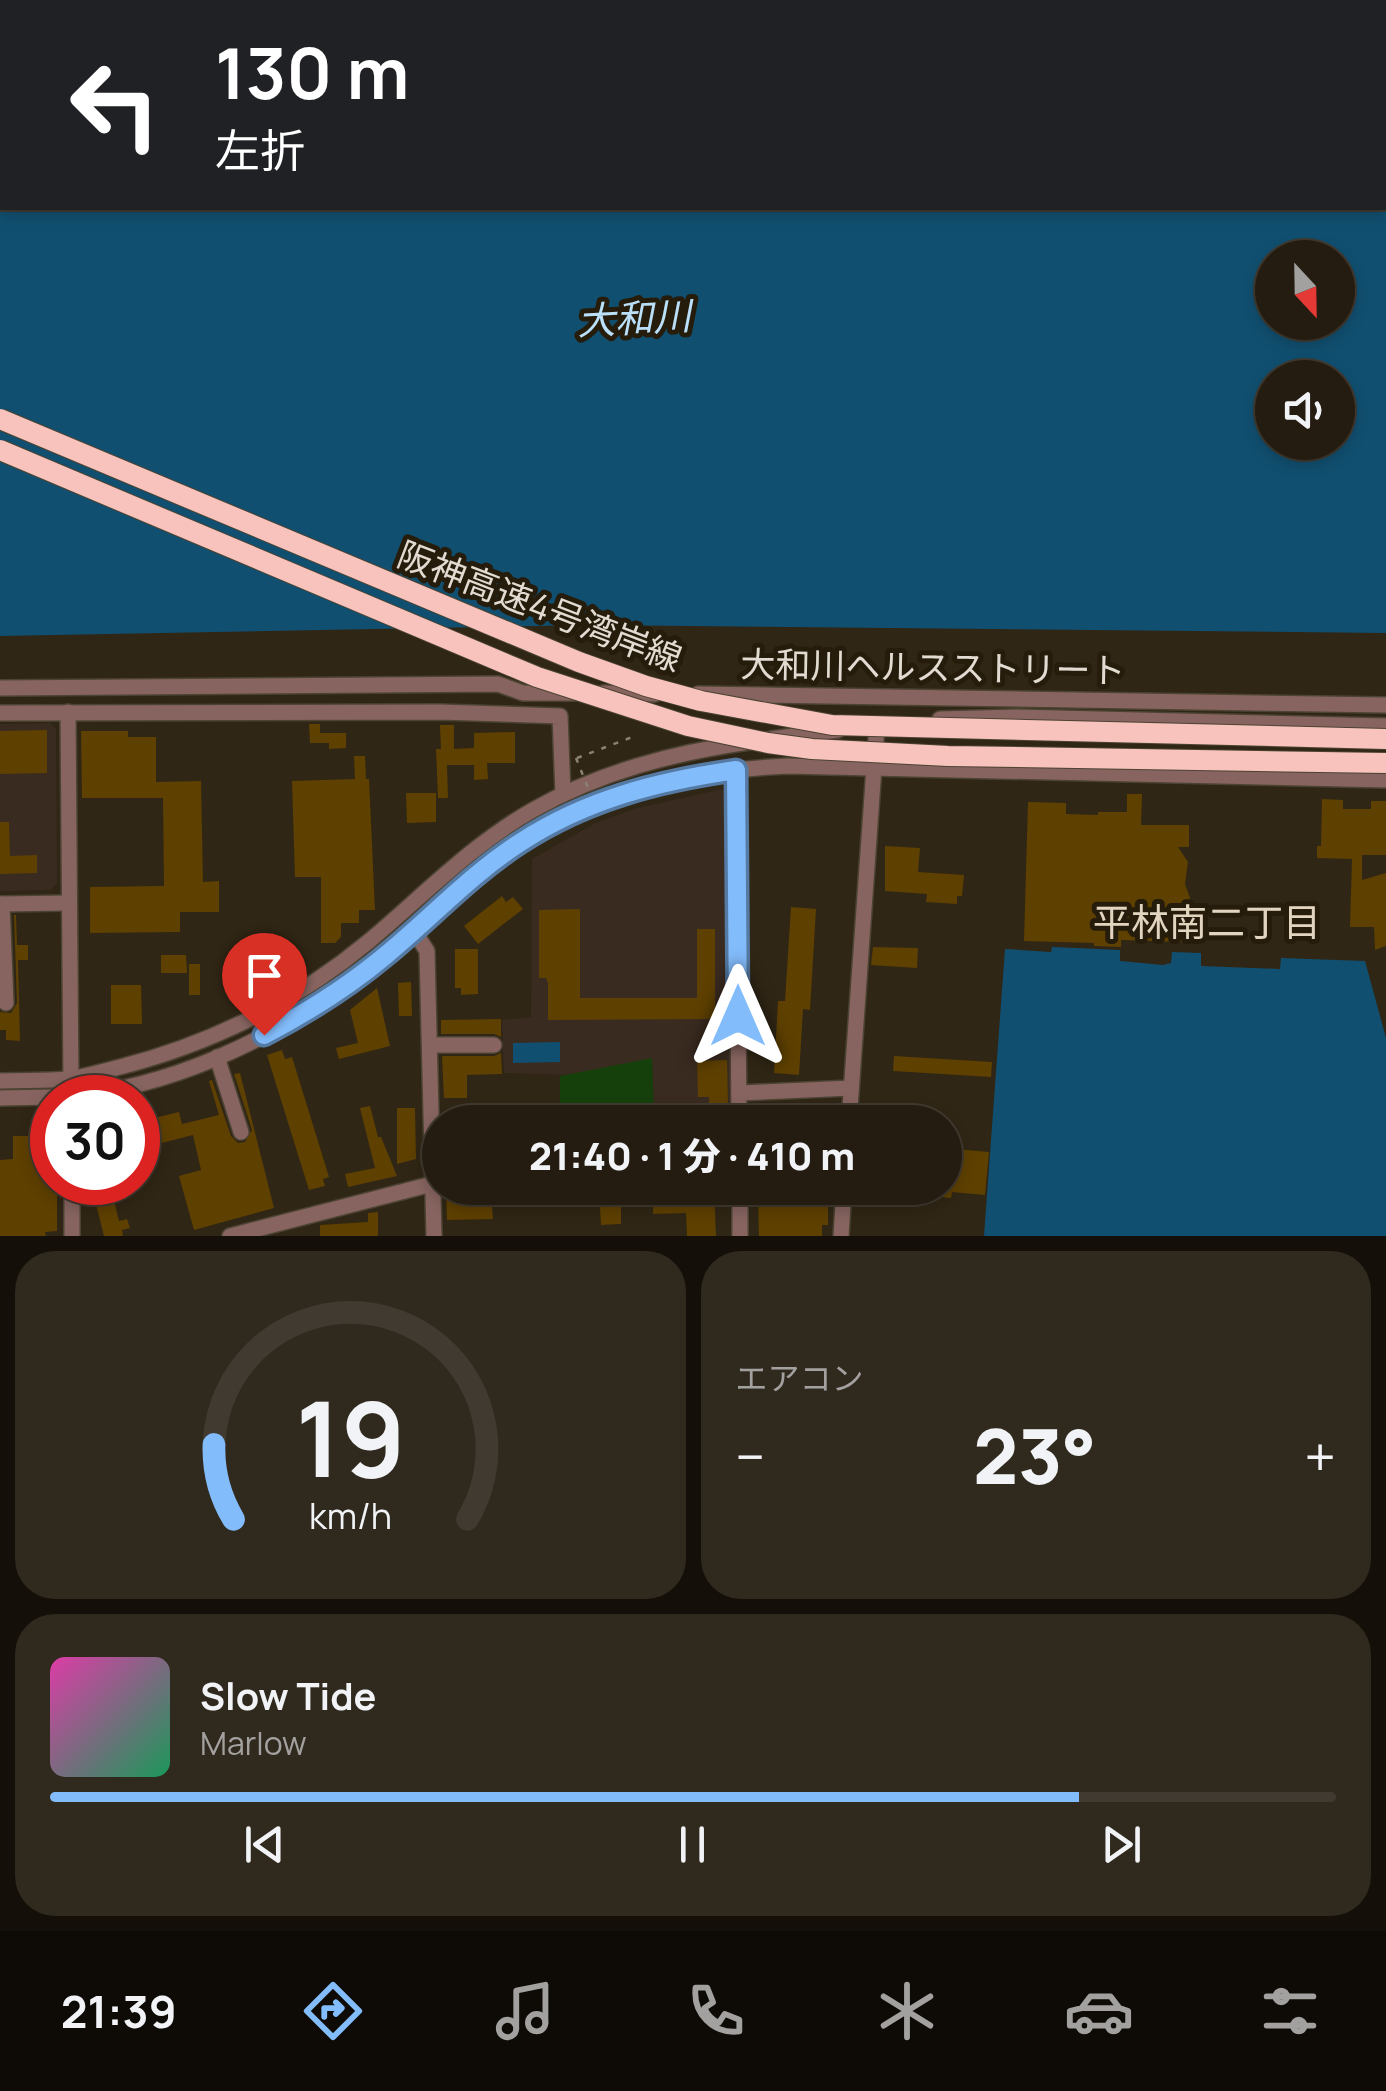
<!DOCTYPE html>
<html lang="ja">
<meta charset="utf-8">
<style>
body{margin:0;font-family:Manrope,"Noto Sans JP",sans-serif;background:#30291e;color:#f1f3f6;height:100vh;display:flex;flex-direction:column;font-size:38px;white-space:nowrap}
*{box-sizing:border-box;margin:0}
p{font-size:32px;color:#a3a19f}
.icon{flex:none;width:55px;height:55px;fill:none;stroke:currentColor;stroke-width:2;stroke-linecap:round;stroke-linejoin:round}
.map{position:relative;height:1236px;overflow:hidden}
.sheet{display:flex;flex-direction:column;gap:15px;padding:15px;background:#140f09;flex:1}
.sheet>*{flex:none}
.banner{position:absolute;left:0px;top:0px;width:1388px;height:210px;box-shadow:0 5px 15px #0003,0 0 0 2px #413a30;background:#202124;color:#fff;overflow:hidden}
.needle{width:65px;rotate:158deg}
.buttons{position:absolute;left:1255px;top:240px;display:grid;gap:20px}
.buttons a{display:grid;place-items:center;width:100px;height:100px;border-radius:50%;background:#241c10;box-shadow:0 5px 15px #0003,0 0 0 2px #413a30;font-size:50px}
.speed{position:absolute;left:30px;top:1075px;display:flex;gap:20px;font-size:50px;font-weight:700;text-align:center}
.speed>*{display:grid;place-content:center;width:130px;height:130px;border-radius:50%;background:#241c10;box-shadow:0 5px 15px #0003,0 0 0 2px #413a30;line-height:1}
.speed .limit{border:15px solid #d22;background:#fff;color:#111}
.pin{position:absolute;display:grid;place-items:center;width:85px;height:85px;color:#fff;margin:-102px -42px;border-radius:50% 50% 50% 0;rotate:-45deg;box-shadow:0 0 10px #0007}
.pin .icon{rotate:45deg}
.me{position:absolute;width:110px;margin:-55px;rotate:0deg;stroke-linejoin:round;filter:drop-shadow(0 0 8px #0008)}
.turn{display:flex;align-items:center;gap:35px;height:210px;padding:0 50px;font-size:45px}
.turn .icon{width:130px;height:130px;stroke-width:2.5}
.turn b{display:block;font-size:70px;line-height:85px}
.big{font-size:75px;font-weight:800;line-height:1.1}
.sheet .tile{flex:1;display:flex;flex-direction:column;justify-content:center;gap:15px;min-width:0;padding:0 35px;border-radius:40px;background:#30291e}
.sheet .dial{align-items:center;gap:0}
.dial svg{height:260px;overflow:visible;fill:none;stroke:#413a30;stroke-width:7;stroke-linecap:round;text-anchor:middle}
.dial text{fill:#f1f3f6;stroke:none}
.song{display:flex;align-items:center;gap:30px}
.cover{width:120px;height:120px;border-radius:15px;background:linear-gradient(135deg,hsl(320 70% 55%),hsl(150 70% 35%))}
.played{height:10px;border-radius:5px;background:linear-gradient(90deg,#83bcfb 80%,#413a30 80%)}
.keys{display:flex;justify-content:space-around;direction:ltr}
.heat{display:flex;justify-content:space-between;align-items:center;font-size:55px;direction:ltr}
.sheet .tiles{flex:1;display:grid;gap:15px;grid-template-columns:1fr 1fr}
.tile:last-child{grid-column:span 2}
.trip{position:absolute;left:422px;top:1105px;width:540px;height:100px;border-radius:50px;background:#241c10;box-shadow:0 5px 15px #0003,0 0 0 2px #413a30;font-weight:800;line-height:100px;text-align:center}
.tab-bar{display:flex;height:160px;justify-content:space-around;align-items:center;background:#0e0b06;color:#a3a19f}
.tab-bar .icon{width:70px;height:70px}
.tab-bar .active{color:#83bcfb}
.tab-bar b{font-size:45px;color:#f1f3f6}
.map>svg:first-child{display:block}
.built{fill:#3a2c15}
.education{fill:#3a2b20}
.green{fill:#16400b}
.water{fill:#114f70;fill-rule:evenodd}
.building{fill:#5e4001}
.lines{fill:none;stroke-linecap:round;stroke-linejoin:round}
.minor-casing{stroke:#4c4333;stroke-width:18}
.path{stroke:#8a8274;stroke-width:2.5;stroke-dasharray:5 8;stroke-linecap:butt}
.minor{stroke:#876460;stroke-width:15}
.highway-bridge-casing{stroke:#4c4333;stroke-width:22;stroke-linecap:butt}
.path-bridge{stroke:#8a8274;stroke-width:2.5;stroke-dasharray:5 8;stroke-linecap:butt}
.highway-bridge{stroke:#f7c3bc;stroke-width:20}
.route-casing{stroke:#557aa3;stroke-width:25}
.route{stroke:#83bcfb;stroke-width:18}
.labels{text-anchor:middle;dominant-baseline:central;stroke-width:10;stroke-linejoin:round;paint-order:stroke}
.street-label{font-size:35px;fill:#e2dbd1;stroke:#261c0c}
.water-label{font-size:38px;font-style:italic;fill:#bbe1fa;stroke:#261c0c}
.neighbourhood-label{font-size:38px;fill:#e2d5c0;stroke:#261c0c}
</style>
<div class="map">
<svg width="1386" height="1236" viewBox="0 0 1386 1236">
<rect width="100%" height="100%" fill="#302615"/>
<path class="built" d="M61,0H715L61,2Z"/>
<g class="education">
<path d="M50,723L56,729L57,883L50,890L0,891V724Z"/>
<path d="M722,789L730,795L731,1106L725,1111L654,1113L652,1059L569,1075L504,1073L502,1020L531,1017L532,859L594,824L634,809Z"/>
</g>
<path class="green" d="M652,1058L654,1113L560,1116V1076Z"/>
<g class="water">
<path d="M1189,0H1386V633L591,625L0,636V152H2V208H1385V2H1179ZM1272,258H1338V322H1272ZM1272,378H1338V442H1272Z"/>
<path d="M1052,947L1120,950V961L1163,965L1171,963L1172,952L1201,953V966L1280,969L1281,958L1365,961L1386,1038V1236H984L1005,949L1051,952Z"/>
<path d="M560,1042V1062L513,1063V1043Z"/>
</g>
<g class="building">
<path d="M309,724H320V733H346V748L329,749V743H310Z"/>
<path d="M440,725H454V749L474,748V733L515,732V763H487L488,779L474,780V765H447L448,798H438L436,749H441Z"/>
<path d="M47,730V773L0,774V731Z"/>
<path d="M81,731H128V737H156V782L201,781L203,882L219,881V912H180V932L90,933V887L164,886L163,798H82Z"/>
<path d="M354,756H365L366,779H369L375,910H359V923H341V937L335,943H321V877H295L292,781L355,779Z"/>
<path d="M406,793H436V822L407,823Z"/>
<path d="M1127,794H1142L1141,825H1189V847H1178L1188,862L1185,884L1190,898L1184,915L1186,939L1181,942L1121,940V947L1094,946V943L1024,941L1028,802L1066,803V814L1098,815V812H1127Z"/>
<path d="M1322,799L1343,800V809H1371V801H1386V855H1362V880L1386,873V946L1375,950L1374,927H1350L1352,859L1317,858V846H1321Z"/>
<path d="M0,822H9L10,856L37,855V873L0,874Z"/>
<path d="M885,846L920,848L918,872L964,875L962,896H957V904L926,902L927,894L885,891Z"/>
<path d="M502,896L506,902L513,897L523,909L478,944L464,926Z"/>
<path d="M791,907L816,909L810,1010L803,1009L799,1075L774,1073L778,1001H785Z"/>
<path d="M580,909V998H697V929H715V1019L548,1020V983L546,978H539V910Z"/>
<path d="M14,915H16L17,945H28V960H18L20,1041L6,1040V1030H0V1012L11,1013L17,1003Z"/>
<path d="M873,947L918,948L917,968L871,965Z"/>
<path d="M455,949H478V994L461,995V988H455Z"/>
<path d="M161,955H186L187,973H161Z"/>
<rect x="189" y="964" width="11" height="31"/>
<path d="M411,982L412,1016H399L398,983Z"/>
<path d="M111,985H141L142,1024H111Z"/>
<path d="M377,988L390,1046L339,1059L336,1048L358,1043L350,1010Z"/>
<path d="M501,1019V1037L494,1034H441V1020Z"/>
<path d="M282,1050L285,1059L292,1057L329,1177L323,1179L325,1186L309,1190L267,1055Z"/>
<path d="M501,1053L502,1074L467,1075V1098H444L442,1056H494Z"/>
<path d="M894,1056L992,1062L991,1077L893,1071Z"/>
<path d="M727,1060L728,1105L709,1109V1097H698L697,1061Z"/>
<path d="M240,1073L274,1208L194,1230L179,1176L201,1170L193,1135L138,1149V1122L179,1112L182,1124L219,1115L209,1081L212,1080L231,1136L238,1143L245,1142L252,1130L234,1074Z"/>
<path d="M370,1106L378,1137H381L397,1176L348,1187L345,1174L375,1168L360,1108Z"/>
<path d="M397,1108H415L416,1159L397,1164Z"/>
<path d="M13,1136H40L41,1158L52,1159V1182H57V1231L45,1232L46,1236H0V1160L13,1159Z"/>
<path d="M945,1144L956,1145L955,1149L989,1152L985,1195L952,1192L951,1198L922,1195V1188H945Z"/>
<path d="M537,1188L538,1206L492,1207L493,1219L447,1220L446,1191Z"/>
<path d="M599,1188H714L716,1236H687L686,1213L653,1214V1205L621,1206V1224L601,1225Z"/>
<path d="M784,1188H828V1225H822V1236H759L758,1198L784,1197Z"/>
<path d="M108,1190L112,1192L119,1221L127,1219L130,1228L122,1230L123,1236H104L93,1193Z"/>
<path d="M378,1212V1236H320V1225L368,1222V1213Z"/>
</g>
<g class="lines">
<g class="minor-casing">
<g id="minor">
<path d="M767,2L779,0"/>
<path d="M0,95H2"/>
<path d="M0,688L498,684L523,693H575"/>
<path d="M603,693L655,694"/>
<path d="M698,694L1386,705"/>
<path d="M68,712L71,1089"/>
<path d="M0,713L440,712L560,716L563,794"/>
<path d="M940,719L1017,717L1386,726"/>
<path d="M771,739L838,730"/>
<path d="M736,770L739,1122"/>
<path d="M0,904L68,903"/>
<path d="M2,904L6,1003"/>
<path d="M414,931L427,951L434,1236"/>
<path d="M430,1045H494"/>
<path d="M217,1057L241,1132"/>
<path d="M0,1081C23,1080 46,1081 68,1079C85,1077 103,1071 120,1067C210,1044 296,1002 368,942C422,897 471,845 533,810C600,772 673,753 749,742"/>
<path d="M739,1093L851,1088"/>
<path d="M0,1098C23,1097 46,1098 69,1096C169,1088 267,1041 349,984C400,950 441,903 488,865C573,797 680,771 787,766L1386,780"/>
<path d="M714,1122H739"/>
<path d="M849,1122L877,725"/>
<path d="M72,1182V1236"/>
<path d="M740,1188V1236"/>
<path d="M230,1236L432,1184"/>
<path d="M841,1236L844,1188"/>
</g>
</g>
<g class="path">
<path d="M886,2L900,0"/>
<path d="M0,115H2"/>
<path d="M577,758L635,736"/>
</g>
<use href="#minor" class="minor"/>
<g class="highway-bridge-casing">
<g id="highway-bridge">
<path d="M0,419L579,662L646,686L701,701L832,725L1386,739"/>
<path d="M0,450L537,677L688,726L768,743L812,749L948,756L1386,763"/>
</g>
</g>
<path class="path-bridge" d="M576,758L599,815"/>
<use href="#highway-bridge" class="highway-bridge"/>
</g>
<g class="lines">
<g class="route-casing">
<path id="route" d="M264,1035C308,1012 348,987 386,955C431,918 471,874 521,842C587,799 659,781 736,770L738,1016"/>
</g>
<use href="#route" class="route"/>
</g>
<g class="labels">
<g class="street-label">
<text transform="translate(540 606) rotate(21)">阪神高速4号湾岸線</text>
<text transform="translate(933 667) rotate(1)">大和川ヘルスストリート</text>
</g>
<g class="water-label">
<text transform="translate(634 317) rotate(-3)">大和川</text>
</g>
<g class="neighbourhood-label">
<text x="1207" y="921">平林南二丁目</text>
</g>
</g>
</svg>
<div class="buttons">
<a><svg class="needle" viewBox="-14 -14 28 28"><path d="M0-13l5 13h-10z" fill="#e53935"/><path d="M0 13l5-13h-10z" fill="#a3a19f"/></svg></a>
<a><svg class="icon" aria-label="sound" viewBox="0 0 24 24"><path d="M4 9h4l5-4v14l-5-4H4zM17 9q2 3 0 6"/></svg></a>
</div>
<div class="speed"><div class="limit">30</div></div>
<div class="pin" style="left:264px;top:1035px;background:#d93025"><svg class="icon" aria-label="arrive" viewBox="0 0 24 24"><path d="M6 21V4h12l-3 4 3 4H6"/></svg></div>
<svg class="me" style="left:738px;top:1016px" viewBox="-20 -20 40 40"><path d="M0-17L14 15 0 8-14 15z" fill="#83bcfb" stroke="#fff" stroke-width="4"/></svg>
<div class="trip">21:40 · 1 分 · 410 m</div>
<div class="banner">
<div class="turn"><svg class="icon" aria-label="left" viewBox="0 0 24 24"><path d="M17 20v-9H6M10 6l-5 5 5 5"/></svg><div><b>130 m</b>左折</div></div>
</div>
</div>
<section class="sheet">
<div class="tiles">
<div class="tile dial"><svg viewBox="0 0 100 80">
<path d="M14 69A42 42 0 1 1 86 69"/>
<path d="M14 69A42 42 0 0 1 8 46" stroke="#83bcfb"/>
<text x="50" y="56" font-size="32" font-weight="700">19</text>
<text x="50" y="72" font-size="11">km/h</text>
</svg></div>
<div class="tile"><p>エアコン</p>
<div class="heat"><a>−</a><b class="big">23°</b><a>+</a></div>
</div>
<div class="tile">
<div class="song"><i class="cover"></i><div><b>Slow Tide</b><p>Marlow</p></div></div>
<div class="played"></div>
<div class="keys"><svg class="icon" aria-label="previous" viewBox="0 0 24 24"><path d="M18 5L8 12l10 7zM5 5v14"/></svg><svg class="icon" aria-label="pause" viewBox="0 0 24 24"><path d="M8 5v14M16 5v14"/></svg><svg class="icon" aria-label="next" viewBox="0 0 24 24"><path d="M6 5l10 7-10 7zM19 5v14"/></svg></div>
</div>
</div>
</section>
<nav class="tab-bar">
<b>21:39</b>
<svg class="icon active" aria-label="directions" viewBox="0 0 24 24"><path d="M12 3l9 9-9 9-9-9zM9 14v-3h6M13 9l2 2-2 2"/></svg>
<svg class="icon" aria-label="music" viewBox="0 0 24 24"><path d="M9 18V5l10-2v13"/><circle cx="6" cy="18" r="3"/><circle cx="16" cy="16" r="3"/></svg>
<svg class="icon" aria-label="phone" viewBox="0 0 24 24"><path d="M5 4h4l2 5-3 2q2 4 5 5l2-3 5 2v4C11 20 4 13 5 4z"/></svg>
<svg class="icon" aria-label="climate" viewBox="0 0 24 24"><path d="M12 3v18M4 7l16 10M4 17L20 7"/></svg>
<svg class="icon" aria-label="car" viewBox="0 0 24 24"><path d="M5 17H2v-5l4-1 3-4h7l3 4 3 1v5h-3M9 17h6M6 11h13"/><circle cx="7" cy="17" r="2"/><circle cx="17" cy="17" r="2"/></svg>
<svg class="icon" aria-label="filters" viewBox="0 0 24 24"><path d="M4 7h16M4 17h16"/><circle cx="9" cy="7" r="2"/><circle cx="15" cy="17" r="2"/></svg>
</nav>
